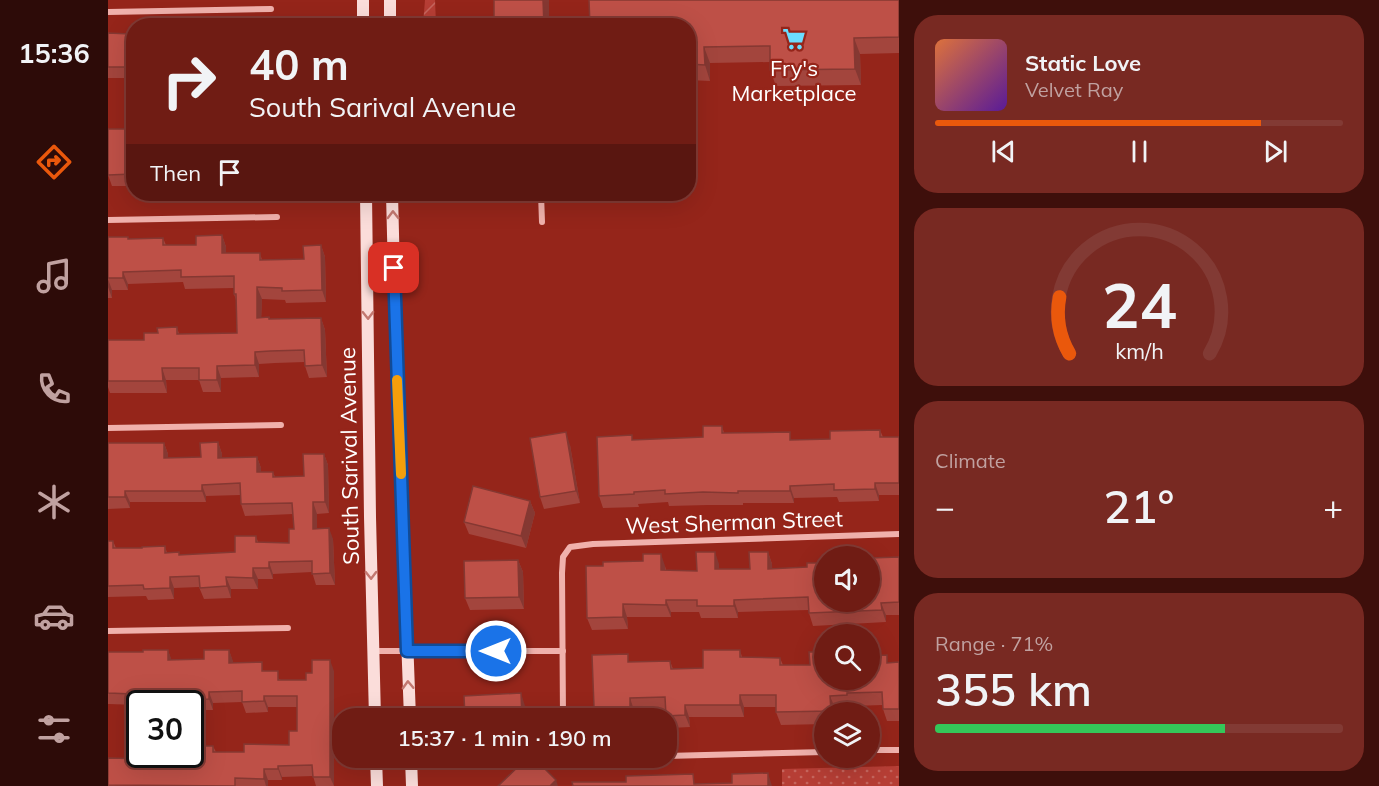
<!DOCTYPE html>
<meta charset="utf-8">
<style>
body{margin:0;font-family:Mulish,sans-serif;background:#782922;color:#f1f3f6;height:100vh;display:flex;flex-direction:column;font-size:22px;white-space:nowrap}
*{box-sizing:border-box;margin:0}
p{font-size:20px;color:#c0a1a0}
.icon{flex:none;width:33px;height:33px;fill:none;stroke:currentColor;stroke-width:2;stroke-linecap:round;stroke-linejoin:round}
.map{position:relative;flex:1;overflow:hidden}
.panel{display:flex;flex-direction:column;gap:15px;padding:15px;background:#3e0f0b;width:480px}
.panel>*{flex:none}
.guide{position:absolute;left:18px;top:18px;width:570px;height:183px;border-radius:24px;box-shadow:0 6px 24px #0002,0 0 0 2px #823a34;background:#701c14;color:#f1f3f6;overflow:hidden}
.buttons{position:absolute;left:706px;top:546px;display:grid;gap:12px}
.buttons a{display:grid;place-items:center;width:66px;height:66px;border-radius:50%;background:#701c14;box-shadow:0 6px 24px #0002,0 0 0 2px #823a34;font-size:30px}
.speed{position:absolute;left:18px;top:690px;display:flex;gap:12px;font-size:30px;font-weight:700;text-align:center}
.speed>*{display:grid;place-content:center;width:78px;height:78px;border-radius:50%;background:#701c14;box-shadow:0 6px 24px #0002,0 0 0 2px #823a34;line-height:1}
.speed .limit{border:3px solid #111;border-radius:9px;background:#fff;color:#111}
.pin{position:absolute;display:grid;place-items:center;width:51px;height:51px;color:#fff;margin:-26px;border-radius:12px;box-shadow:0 3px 9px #0006}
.me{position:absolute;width:66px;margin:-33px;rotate:270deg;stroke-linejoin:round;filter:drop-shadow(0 0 4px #0008)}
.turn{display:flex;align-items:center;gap:21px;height:126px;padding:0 24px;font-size:27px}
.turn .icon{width:78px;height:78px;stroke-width:2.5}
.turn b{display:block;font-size:42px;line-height:51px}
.then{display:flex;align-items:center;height:57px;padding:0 24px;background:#0003;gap:12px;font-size:22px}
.big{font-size:45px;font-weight:600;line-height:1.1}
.panel .widget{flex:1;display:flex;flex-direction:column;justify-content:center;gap:9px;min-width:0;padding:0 21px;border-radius:24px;background:#782922}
.panel .dial{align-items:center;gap:0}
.dial svg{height:156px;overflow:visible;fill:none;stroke:#823a34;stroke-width:7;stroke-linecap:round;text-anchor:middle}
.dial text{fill:#f1f3f6;stroke:none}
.song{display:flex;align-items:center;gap:18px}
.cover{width:72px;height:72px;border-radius:9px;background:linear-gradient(135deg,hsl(20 70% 55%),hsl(270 70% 35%))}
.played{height:6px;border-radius:3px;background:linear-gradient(90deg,#ea580c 80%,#823a34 80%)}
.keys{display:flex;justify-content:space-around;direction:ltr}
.heat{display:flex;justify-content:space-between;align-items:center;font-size:33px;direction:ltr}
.charge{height:9px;border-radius:4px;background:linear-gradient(90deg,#34c759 71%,#823a34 0)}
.trip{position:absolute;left:224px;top:708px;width:345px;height:60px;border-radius:24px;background:#701c14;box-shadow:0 6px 24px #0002,0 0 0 2px #823a34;font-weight:600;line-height:60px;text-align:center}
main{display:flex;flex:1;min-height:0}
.menu{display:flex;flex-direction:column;width:108px;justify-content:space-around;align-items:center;background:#2d0b08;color:#c0a1a0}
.menu .icon{width:42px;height:42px}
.menu .on{color:#ea580c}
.menu b{font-size:27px;color:#f1f3f6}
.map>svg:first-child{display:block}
.park{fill:url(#park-dots)}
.garden{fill:url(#garden-furrows)}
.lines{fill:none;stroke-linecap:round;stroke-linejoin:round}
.minor{stroke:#f0b1ac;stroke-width:6}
.secondary{stroke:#fbddda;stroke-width:12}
.wall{fill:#a3453d}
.shaded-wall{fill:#853832}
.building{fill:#be5047;stroke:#853832;stroke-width:1.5}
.oneway{stroke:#c37870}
.route-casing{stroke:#114b97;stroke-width:15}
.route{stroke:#1a73e8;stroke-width:10}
.slow{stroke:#f59e0b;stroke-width:10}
.labels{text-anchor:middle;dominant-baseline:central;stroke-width:4.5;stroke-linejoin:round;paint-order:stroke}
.poi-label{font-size:22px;fill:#fff;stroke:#95251a}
.street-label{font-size:22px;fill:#fff;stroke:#95251a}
</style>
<main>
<nav class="menu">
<b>15:36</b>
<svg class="icon on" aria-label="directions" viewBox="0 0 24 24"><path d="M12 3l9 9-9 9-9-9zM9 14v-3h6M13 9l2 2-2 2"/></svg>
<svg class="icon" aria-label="music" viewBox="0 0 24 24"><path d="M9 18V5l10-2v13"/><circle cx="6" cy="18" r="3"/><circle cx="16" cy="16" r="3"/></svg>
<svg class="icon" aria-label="phone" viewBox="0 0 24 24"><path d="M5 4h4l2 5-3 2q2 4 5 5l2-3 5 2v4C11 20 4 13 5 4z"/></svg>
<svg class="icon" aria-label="climate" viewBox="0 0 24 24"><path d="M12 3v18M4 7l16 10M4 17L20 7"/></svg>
<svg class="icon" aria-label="car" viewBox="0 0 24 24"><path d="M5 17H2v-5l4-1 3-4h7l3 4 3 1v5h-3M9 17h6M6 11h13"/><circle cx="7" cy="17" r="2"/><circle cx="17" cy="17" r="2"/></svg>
<svg class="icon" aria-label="filters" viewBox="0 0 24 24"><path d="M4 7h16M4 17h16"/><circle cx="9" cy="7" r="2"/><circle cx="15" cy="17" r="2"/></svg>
</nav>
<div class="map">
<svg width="791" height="786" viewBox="0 0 791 786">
<defs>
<pattern id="park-dots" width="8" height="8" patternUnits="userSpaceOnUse" patternTransform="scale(1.5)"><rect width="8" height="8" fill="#b63e35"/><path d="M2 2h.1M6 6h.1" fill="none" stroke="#c5655d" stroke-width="1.8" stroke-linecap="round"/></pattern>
<pattern id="garden-furrows" width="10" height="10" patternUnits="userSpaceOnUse" patternTransform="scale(1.5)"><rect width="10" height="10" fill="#b63e35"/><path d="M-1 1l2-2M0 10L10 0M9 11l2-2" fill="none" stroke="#c5655d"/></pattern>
</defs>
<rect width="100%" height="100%" fill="#95251a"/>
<path class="park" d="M791,766V786H674V769Z"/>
<path class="garden" d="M317,0H327L328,25H315Z"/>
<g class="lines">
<g class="minor">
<path d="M0,12L163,9"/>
<path d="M433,194L434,222"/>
<path d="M0,220L169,217"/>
<path d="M0,428L173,425"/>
<path d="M0,631L180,628"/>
<path d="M265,651H455"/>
<path d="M455,718L454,573L455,557L462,547L485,544L791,534"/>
<path d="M762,750H791"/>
<path d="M558,756L717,752"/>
<path d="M474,758L476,759L515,758"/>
</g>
<g class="secondary">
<path d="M255,0V26"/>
<path d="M282,0V26"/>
<path d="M258,194L262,517L267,718"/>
<path d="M284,194L287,313L302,718"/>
<path d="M268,758L269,786"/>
<path d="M303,758L304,786"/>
</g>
</g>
<g class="wall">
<path d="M791,0V53L752,54L753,85L668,86L662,70V62L602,63V81L580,80V26Z"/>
<path d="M26,32V78H0V33L22,34Z"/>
<path d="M19,135H26V186H4L0,175Z"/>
<path d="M114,235L118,247V253H152L154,260L196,259L213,245L217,257L218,302L178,303L177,300L154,299L153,318L161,317L162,319L213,318L217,330L219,377L201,378L197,366V362L167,363L151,364V377L113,378V392H95L91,380H58L59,393H2L0,387V340H36L50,333L69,327L71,334L129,333L128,300L126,294V288L77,289L75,282L20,284V290H4V298H0V237L21,239L55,238L58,245H88Z"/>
<path d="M614,426L616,433L685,440L722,439L772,430L775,437H791V495H771V501L731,502L729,497L686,498V503H635V505H600L561,506L560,502L530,504L531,507L495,508L491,496L526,440L595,437Z"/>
<path d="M110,442L114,454V458L149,457L153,468V472H165L167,477L196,476L216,454L220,465L221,513L209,514V528L225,539L227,585H208L204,572L165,574V579H150V589H123V598L96,599L91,587L66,588V599L40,600L38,596L0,597V541H5L8,548H34L57,546L59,553L72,555L127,552L148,536L150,542L181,543L186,529L185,514L137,516L133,504L132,495L98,496V502H22V508L0,509V443H56L60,454V458L93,457Z"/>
<path d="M462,445L472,503L436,509L432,497Z"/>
<path d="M422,501L427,513L418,548L361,534L356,522Z"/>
<path d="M660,552L664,564V568L717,602L791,557V615H778V622L705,626L701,613V610L630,612V618H593L591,612H563V617H519L520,629L484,630L479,618L557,566L558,570L589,571L611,564V569H642Z"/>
<path d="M410,560L415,572L416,609L362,610L357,598Z"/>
<path d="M60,650L63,660L96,659L121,650L125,663L157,671L173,680H198L204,673L226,671V786H208L205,776L174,777V780H160V786H0V758L41,759L86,752L105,746L108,752H136L181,745L189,731V707H160V712L138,713L134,702L105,703V710H82V704L58,703L32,704V705L0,704V652H35Z"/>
<path d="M632,650L634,657L672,658L675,665L717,680L782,663L791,662V721H779L775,709V705L744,706V708H727V712H717V724L673,725L668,712V707H636V717H581L582,727L562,728L558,716V709L526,710L527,718H490L486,707L523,662L562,661L565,669L595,668Z"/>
</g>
<g class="shaded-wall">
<path d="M435,0H441V26H436Z"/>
<path d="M746,38L752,54L753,85L747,69Z"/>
<path d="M596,47L602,63V81L597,65Z"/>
<path d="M114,235L118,247V265L114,253Z"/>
<path d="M213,245L217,257L218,302L214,290Z"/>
<path d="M15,272L20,284V290L15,278Z"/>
<path d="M0,279L4,290V298L0,287Z"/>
<path d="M149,287L154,299L153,330L149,318Z"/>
<path d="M213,318L217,330L219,377L214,365Z"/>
<path d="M147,352L151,364V377L147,365Z"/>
<path d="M109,366L113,378V392L109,380Z"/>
<path d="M54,368L58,380L59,393L55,381Z"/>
<path d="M458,432L462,445L472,503L468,491Z"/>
<path d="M110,442L114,454V469L110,458Z"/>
<path d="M56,443L60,454V469L56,458Z"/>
<path d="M216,454L220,465L221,513L217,502Z"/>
<path d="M149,457L153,468V483L149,472Z"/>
<path d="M767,483L771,495V501L767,489Z"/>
<path d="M94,485L98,496V502L94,491Z"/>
<path d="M682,486L686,498V503L682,491Z"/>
<path d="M17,491L22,502V508L17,497Z"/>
<path d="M422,501L427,513L418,548L413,536Z"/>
<path d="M205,502L209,514V540L205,529Z"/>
<path d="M221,528L225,539L227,585L222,573Z"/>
<path d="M607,552L611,564V581L607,569Z"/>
<path d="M660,552L664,564L665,581L660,569Z"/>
<path d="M553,554L557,566L558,582L553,570Z"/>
<path d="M410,560L415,572L416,609L411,597Z"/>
<path d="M161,562L165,574V579L161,568Z"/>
<path d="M145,568L150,579V589L145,578Z"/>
<path d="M62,577L66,588V599L62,588Z"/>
<path d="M118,577L123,589V598L119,586Z"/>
<path d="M558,600L563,612V617L558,605Z"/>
<path d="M626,600L630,612V618L626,606Z"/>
<path d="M773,603L778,615V622L774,610Z"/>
<path d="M515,604L519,617L520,629L515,617Z"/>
<path d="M60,650L64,661L60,660Z"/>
<path d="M121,650L125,661V674L121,663Z"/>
<path d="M222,660L226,671V786L222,777Z"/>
<path d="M101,692L105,703V710L101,699Z"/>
<path d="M413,693L417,706L418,718H414Z"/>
<path d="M632,695L636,707V717L632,705Z"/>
<path d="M156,696L160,707V712L156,701Z"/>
<path d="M722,696L727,708V712H723V711Z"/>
<path d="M522,698L526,710L527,718L522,708Z"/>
<path d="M577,705L581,717L582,727L577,715Z"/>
<path d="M170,766L174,777V780L170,769Z"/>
<path d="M156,769L160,780V786H158L156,779Z"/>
<path d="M660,773L664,786H660Z"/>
<path d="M448,780L450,786H442Z"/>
</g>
<g class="building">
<path d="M386,0H435L436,26H386Z"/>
<path d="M481,0H791V37L746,38L747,69L662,70V46L596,47L597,65L580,64V26H482Z"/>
<path d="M22,32H26V67H0V33L22,34Z"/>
<path d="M0,129H17V135H26V176H24V174L0,175Z"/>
<path d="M114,235V253H152V260L196,259L195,246L213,245L214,290L174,291V288L149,287V318L161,317V319L213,318L214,365L197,366L196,350L162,351L147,352V365L109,366V380H91V368H54L55,381H0V340H36V333H50L49,328L69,327V334L129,333L128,294H126V276L73,277V270L15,272V278H0V237H20V239L55,238V245H88V236Z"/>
<path d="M595,426H614V433L682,432V440L722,439V431L772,430V437H791V483H767V489L726,490V484L682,486V491H630V493L595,492L557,494V490L526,492V494L491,496L489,437L524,435V440L595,437Z"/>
<path d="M458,432L468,491L432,497L422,438Z"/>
<path d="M110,442V458L149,457V472H165V477L196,476L195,454H216L217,502H205V529L221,528L222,573L204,574V561L161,562V568H145V578L118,577L119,586L92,588L91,576L62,577V588L36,589L35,585L0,586V541H5V548H34V547L57,546V553L71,552V555L127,552V536H148V542L181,543V529H186L184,503L133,504L132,483L94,485V491H17V497H0V443H56V458L93,457L92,443Z"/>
<path d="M365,486L422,501L413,536L356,522Z"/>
<path d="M588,552H607V569H642L641,552H660V569L699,567V563H715V557H717V602H762V558L791,557V602L773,603L774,610L701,613L700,597L626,600V606H589V600H558V605L515,604V617L479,618L478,566H495V562L535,561V554H553V570L589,571Z"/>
<path d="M410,560L411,597L357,598L356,561Z"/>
<path d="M35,650H60V660L96,659V650H121V663L154,662V671H170V680H198V673H204V660H222V777H205L204,765L170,766V769H156V779L127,778V786L0,785V758L41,759V754H82V753L86,752V746H105V752H136V744L181,745V731H189V696H156V701L134,702V691L101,692V699L57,700V692L25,694L0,693V652H35Z"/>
<path d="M595,650H632V657L672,658V665H702L701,652H717V680H762V656L779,655V663L791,662V709H775L774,692L739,693V695L722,696L723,711L668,712V695H632V705H577V715L558,716L557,697L522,698V708L503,709V707H486L484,655L520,654V662L562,661L563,669L595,668Z"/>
<path d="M413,693L414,718H357L356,696Z"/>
<path d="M419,758H426L448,780L442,786H390Z"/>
<path d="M660,773V786H465L464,782H518V776L585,774L586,784L624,783V774Z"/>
</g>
<defs><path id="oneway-chevron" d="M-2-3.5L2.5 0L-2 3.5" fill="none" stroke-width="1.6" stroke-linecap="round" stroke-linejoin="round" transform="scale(1.5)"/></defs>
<g class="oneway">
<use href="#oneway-chevron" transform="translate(285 215) rotate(-91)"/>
<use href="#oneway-chevron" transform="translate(260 315) rotate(89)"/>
<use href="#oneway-chevron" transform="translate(263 575) rotate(89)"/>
<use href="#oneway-chevron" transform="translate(300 685) rotate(-92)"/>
</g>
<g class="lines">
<g class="route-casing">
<path id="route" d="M286,268L299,651H388"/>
</g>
<use href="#route" class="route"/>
<path class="slow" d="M289,380L293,474"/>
</g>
<defs>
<g id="supermarket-bare" transform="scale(1.8)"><path d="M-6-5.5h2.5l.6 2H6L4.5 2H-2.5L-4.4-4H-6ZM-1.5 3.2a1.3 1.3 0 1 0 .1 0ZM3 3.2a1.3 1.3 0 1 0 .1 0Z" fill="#6bddff" stroke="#95251a" stroke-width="2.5" paint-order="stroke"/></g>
</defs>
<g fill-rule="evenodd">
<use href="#supermarket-bare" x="686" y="39"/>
</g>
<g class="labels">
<g class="poi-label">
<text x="686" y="68">Fry's<tspan x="686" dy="25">Marketplace</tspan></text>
</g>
<g class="street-label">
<text transform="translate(241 456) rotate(-91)">South Sarival Avenue</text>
<text transform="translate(626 522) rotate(-2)">West Sherman Street</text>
</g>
</g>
</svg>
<div class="buttons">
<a><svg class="icon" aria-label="sound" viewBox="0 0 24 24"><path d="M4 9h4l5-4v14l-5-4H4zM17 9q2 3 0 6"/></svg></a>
<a><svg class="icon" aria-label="search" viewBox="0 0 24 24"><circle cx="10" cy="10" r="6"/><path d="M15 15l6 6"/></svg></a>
<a><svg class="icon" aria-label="layers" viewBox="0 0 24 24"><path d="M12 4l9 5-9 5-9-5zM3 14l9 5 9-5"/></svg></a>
</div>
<div class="speed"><div class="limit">30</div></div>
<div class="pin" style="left:286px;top:268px;background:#d93025"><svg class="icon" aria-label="arrive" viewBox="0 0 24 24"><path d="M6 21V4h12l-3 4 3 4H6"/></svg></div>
<svg class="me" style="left:388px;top:651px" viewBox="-20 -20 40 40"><circle r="17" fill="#1a73e8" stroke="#fff" stroke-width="3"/><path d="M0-11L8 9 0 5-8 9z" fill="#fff"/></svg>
<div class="trip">15:37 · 1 min · 190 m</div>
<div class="guide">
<div class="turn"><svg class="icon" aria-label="right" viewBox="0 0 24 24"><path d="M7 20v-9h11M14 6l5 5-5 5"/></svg><div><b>40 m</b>South Sarival Avenue</div></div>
<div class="then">Then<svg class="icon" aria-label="arrive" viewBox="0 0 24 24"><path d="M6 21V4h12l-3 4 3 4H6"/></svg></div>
</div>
</div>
<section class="panel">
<div class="widget">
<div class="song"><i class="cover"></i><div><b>Static Love</b><p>Velvet Ray</p></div></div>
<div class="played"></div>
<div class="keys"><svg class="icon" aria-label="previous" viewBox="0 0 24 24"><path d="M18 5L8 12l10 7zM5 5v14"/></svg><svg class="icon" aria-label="pause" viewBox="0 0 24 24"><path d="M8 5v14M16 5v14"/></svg><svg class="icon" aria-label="next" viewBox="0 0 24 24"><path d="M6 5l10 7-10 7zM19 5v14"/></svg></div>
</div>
<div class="widget dial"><svg viewBox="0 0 100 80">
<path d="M14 69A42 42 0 1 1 86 69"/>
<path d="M14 69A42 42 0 0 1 9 40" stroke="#ea580c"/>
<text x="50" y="56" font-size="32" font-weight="700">24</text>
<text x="50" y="72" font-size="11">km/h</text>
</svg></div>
<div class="widget"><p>Climate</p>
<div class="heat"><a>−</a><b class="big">21°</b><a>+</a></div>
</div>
<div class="widget"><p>Range · 71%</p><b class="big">355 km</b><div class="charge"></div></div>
</section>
</main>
